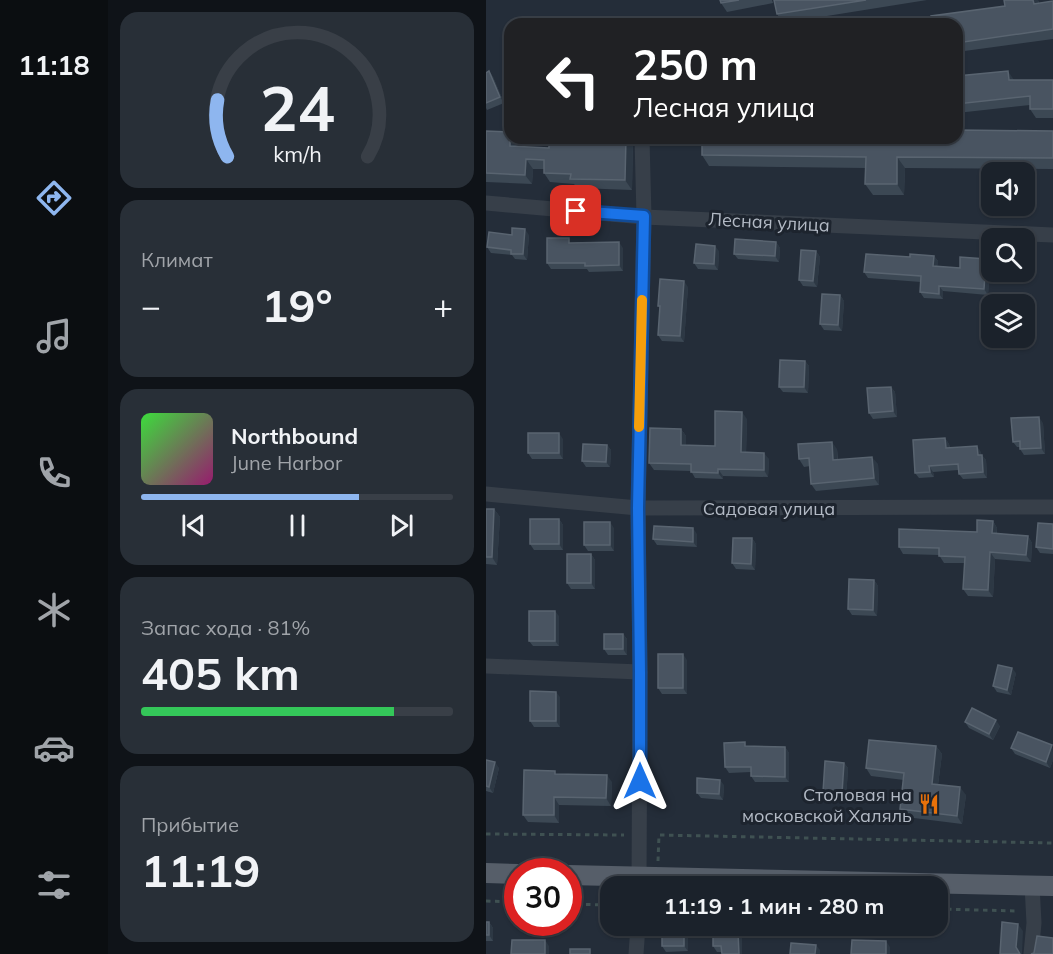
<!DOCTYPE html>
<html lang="ru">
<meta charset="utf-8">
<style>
body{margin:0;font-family:Mulish,sans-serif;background:#282f37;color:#f1f3f6;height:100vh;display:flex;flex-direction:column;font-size:22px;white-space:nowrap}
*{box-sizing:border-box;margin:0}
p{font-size:20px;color:#a0a4a9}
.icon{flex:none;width:33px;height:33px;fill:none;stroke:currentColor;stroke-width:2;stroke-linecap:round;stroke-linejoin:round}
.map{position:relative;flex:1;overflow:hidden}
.side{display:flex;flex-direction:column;gap:12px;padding:12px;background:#0f1318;width:378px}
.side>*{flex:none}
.hud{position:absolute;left:18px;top:18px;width:459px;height:126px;border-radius:18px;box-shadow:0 2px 4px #0004,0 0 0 2px #393f47;background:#202124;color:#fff;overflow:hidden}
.buttons{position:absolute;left:495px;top:162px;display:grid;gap:12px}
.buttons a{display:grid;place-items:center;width:54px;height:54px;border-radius:12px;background:#1b222b;box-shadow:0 2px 4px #0004,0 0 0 2px #393f47;font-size:30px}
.speed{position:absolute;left:18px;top:858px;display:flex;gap:12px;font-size:30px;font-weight:700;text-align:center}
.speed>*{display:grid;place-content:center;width:78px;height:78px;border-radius:50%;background:#1b222b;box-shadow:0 2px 4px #0004,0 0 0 2px #393f47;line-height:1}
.speed .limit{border:9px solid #d22;background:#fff;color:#111}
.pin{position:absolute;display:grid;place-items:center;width:51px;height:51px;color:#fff;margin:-26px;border-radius:12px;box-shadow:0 3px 9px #0006}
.me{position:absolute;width:66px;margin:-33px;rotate:0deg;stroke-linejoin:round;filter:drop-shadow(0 0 4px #0008)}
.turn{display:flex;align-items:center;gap:21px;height:126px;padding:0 30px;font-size:27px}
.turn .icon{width:78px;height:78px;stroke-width:2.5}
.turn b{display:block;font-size:42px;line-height:51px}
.big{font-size:45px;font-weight:700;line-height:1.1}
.side .card{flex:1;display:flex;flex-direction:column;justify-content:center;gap:9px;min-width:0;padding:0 21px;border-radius:18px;background:#282f37}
.side .dial{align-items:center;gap:0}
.dial svg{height:156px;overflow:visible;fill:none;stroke:#393f47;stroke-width:7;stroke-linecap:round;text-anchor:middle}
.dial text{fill:#f1f3f6;stroke:none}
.song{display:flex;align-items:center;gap:18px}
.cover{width:72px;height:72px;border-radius:9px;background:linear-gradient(135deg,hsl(120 70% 55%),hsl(320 70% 35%))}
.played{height:6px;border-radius:3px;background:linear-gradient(90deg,#8eb6ef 70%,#393f47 70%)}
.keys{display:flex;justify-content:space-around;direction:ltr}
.heat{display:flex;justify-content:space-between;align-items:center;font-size:33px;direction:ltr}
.charge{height:9px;border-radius:4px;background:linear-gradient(90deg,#34c759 81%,#393f47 0)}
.trip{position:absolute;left:114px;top:876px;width:348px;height:60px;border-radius:18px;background:#1b222b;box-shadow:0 2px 4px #0004,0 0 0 2px #393f47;font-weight:700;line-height:60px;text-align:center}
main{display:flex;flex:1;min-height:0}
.tab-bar{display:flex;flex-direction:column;width:108px;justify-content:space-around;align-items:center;background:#0b0e11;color:#a0a4a9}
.tab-bar .icon{width:42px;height:42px}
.tab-bar .current{color:#8eb6ef}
.tab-bar b{font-size:27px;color:#f1f3f6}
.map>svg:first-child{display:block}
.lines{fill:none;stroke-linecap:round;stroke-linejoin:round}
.path{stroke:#3f5152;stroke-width:3;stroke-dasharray:4.5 4.5;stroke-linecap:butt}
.minor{stroke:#373f49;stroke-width:15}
.major{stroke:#565e69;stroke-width:20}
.wall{fill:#3c4854}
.shaded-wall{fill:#2d3844}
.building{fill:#495461;stroke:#596470;stroke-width:1.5}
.route-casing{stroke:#114b97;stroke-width:15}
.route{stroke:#1a73e8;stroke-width:10}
.slow{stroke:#f59e0b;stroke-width:10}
.labels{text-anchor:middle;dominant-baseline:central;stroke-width:6;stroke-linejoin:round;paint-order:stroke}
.street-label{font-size:18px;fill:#b3bac5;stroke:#1d242e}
.poi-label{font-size:18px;fill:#b3bac5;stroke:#1d242e;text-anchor:end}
</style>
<main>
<nav class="tab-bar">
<b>11:18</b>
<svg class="icon current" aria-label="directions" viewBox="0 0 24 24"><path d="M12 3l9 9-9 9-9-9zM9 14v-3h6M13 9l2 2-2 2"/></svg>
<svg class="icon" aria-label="music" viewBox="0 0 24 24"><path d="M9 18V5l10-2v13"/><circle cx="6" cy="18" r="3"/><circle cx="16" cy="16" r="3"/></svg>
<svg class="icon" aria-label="phone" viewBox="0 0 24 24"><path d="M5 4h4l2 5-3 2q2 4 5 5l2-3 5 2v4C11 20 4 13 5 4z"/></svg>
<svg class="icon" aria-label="climate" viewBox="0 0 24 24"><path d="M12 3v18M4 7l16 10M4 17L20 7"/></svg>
<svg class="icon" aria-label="car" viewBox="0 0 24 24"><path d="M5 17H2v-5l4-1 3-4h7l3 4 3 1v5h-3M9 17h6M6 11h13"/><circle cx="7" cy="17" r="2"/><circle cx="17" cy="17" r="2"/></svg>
<svg class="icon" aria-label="filters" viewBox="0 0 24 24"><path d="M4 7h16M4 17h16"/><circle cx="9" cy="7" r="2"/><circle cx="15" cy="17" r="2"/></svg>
</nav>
<section class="side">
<div class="card dial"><svg viewBox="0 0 100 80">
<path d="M14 69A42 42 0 1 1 86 69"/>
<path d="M14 69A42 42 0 0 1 9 40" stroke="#8eb6ef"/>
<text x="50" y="56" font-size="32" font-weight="700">24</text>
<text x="50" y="72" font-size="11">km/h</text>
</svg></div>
<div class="card"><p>Климат</p>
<div class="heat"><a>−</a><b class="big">19°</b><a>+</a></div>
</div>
<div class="card">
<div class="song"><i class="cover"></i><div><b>Northbound</b><p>June Harbor</p></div></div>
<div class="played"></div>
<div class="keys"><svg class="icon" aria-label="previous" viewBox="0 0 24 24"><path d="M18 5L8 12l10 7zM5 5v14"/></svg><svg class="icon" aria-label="pause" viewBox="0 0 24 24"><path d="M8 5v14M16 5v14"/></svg><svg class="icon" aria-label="next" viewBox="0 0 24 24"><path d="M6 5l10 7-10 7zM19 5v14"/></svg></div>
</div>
<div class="card"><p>Запас хода · 81%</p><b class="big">405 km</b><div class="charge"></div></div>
<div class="card"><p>Прибытие</p><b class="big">11:19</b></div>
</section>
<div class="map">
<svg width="567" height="954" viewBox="0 0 567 954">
<rect width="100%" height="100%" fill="#242d39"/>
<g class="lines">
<g class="path">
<path d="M0,834L138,835"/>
<path d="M172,861L173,835L567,843"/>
<path d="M0,901L32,902"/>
<path d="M82,904L124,905"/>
<path d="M452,909L532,911"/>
</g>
<g class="minor">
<path d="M0,203L158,217L567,235"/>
<path d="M0,494L152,508L567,507"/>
<path d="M0,666L154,672"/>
<path d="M153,886L154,672L152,508L158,217L156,138"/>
<path d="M150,954L152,926"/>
<path d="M545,954L548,923L546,885"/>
</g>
<g class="major">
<path d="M0,873L32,874"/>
<path d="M82,875L567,886"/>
</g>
</g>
<g class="wall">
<path d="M234,0H286L287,3L241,12L235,3Z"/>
<path d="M288,0H441L297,23L291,14Z"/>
<path d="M518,0H552L553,3L567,1V39L471,52V24L519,6Z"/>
<path d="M3,71L7,77L18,103L1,110L0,108V73Z"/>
<path d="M471,76L529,80H567V118H550L544,109V105L471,113Z"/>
<path d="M0,131L24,138H29L32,141L31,147L63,148L147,138L146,190L91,188L88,184L64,182L58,173V169H47L46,184L0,182Z"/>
<path d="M567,131V169L419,168L418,195H387L379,184V168L223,166L216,155Z"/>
<path d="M26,235H43L41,260L29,259L26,255L5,253L1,247Z"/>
<path d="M290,242L294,248L293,262L252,259L248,254Z"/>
<path d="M86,243L137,248V271L103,272L101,269H65L61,263Z"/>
<path d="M233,251L232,270L212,269L208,263Z"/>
<path d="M330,251L334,257L331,287L317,286L313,280Z"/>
<path d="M448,256L452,261L451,266L474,268L504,264L502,295L457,291V299L438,298L434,292L435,282L382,278L378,272L424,257Z"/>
<path d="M202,287L198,342L176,341L172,335L174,308L172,306Z"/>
<path d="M354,295L358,301L356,331L338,330L334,324Z"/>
<path d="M319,361L323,366L322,393L297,392L293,387Z"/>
<path d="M405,387L409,392L411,417L387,419L383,413Z"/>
<path d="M261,419L260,452L283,459L282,477L237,476V479L209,478L205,471L168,470L163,463L195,429L200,436V445L229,446Z"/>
<path d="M557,423L559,454L538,455L534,449V447H531L527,442Z"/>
<path d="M459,438L463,444L464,448L495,452V455L500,460L501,478L477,479L473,474L472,470L447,472L448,477L433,478L429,473Z"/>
<path d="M77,439V459H46L42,453Z"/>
<path d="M121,445L125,450L124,467H100L96,461Z"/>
<path d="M351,449L352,459L392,464L393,485L330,491L325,484L324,466L318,467L313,459Z"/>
<path d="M0,509H8L14,517L11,565L0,564Z"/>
<path d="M73,519L77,525V550H48L44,544Z"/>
<path d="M507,521L511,528V534L542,536L546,543L545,562L509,559L507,597L482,596L477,589L479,563H458L453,555L417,554L413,547L491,532Z"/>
<path d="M567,524V554L554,553L550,547Z"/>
<path d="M128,528V551H102L98,545Z"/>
<path d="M211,534V547L171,545L167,539Z"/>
<path d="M266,538L270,544L269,570L250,569L246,563Z"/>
<path d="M105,554L109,560V589H85L81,583Z"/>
<path d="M388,580L392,586L391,616L366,615L362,609Z"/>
<path d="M73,616V646H47L43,641Z"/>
<path d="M137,634L141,639V655H122L118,649Z"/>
<path d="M201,660V694H176L172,688Z"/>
<path d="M530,673L525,695L511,692L507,686Z"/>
<path d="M74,697V727H48L44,721Z"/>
<path d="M479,722L514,726L507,740L483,728Z"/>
<path d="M566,745L567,760L564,768L529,754L525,748Z"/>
<path d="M262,746L299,747L303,753V782H269L265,776V772L243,773L239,767Z"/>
<path d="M450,746L456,754L452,785L480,795L476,824L420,817L414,809L418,780L385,776L380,768Z"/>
<path d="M0,760L13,768L7,793L0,791Z"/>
<path d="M358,763L362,768L360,799L341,798L337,792Z"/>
<path d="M71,774L126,782L125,806L73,805V823L42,822L37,815Z"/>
<path d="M238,785L237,800L215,798L211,793Z"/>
<path d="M0,922H3L7,928V941H0Z"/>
<path d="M198,934L202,939V951L180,952L176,946Z"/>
<path d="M256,938V954H236V952H231L227,946Z"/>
</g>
<g class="shaded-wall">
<path d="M547,0H552L554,13L548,4Z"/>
<path d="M3,71L7,77L18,103L14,97Z"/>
<path d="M522,71L528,80L529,89L523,80Z"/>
<path d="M25,138H29L32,141L31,155L24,146Z"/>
<path d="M140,138H147L146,190L139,180Z"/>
<path d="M411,157L419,168L418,195L411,184Z"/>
<path d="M40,159L47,169L46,184L39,175Z"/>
<path d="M39,229L43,235L41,260L37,254Z"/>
<path d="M133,242L137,248V271L133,265Z"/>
<path d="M290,242L294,248L293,262L289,256Z"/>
<path d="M229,246L233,251L232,270L228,264Z"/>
<path d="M330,251L334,257L331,287L327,281Z"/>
<path d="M448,256L452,261L451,272L447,266Z"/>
<path d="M500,259L504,264L502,295L498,289Z"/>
<path d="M198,281L202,287L198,342L194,336Z"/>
<path d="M453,286L457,291V299L453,294Z"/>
<path d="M354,295L358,301L356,331L352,325Z"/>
<path d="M319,361L323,366L322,393L318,387Z"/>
<path d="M405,387L409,392L411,417L407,411Z"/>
<path d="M256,412L261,419L260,459L255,452Z"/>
<path d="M553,417L557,423L559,454L555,448Z"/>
<path d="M195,429L200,436V452L195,445Z"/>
<path d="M73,433L77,439V459L73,453Z"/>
<path d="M459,438L463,444L464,454L460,448Z"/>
<path d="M346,442L351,449L352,467L347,460Z"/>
<path d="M121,445L125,450L124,467L120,462Z"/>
<path d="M491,446L495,452L496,461L492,455Z"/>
<path d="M278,453L283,459L282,477L278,470Z"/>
<path d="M496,455L500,460L501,478L497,472Z"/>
<path d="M386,457L392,464L393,485L388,478Z"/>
<path d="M443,466L447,472L448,477L444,472Z"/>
<path d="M232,469L237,476V479L232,473Z"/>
<path d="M8,509L14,517L11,565L6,557Z"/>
<path d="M73,519L77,525V550L73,544Z"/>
<path d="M507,521L511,528L510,540L506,533Z"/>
<path d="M124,522L128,528V551L124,545Z"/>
<path d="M207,528L211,534V547L207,542Z"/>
<path d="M542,536L546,543L545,562L540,555Z"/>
<path d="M266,538L270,544L269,570L265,564Z"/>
<path d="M504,552L509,559L507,597L502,590Z"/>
<path d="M105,554L109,560V589L105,583Z"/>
<path d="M388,580L392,586L391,616L387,610Z"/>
<path d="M69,611L73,616V646L69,641Z"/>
<path d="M137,634L141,639V655L137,649Z"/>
<path d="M197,654L201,660V694L197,688Z"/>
<path d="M526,668L530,673L525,695L521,690Z"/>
<path d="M70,692L74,697V727L70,721Z"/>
<path d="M510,720L514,726L507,740L503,734Z"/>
<path d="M566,745L567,760L564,768L560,762Z"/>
<path d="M450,746L456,754L451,792L446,784Z"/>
<path d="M299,747L303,753V782L299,777Z"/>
<path d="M9,762L13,768L7,793L3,787Z"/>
<path d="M358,763L362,768L360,799L356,793Z"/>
<path d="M121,775L126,782L125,806L120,798Z"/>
<path d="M234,780L238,785L237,800L233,794Z"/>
<path d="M474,787L480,795L476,824L471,816Z"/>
<path d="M68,797L73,805V823L68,815Z"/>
<path d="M3,922L7,928V941L3,935Z"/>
<path d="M532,924L537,931L536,954H534L530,947Z"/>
<path d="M252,932L256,938V954H253Z"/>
<path d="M198,934L202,939V951L198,946Z"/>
<path d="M59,940L63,946V954H59Z"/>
<path d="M400,941L404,947V954H400Z"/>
<path d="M330,945L334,950V954H329Z"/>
</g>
<g class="building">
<path d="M234,0H253L235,3Z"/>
<path d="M288,0H380L291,14Z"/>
<path d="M518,0H547L548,4L567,1V29L471,43V24H446L445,16L519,6Z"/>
<path d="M3,71L14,97L0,103V73Z"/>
<path d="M522,71L523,80H567V109H544V96L471,104V76Z"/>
<path d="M471,130L567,131V158L411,157V184H379L380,157L216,155V138H471Z"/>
<path d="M0,131L24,132V146L63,148V138H140L139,180L84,179L85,174L58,173V160L40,159L39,175L0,173Z"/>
<path d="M26,228L39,229L37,254H25V250L1,247L3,232L26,235Z"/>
<path d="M61,238H83V243L133,242V265L99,266V263H61Z"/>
<path d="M249,239L290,242L289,256L248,254Z"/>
<path d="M210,244L229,246L228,264L208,263Z"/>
<path d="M315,250L330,251L327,281L313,280Z"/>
<path d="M380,254L424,257V254L448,256L447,266L474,268V257L500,259L498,289L453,286V294L434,292L435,276L378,272Z"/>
<path d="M174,279L198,281L194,336L172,335L174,306H172Z"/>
<path d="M336,294L354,295L352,325L334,324Z"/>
<path d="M294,360L319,361L318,387H293Z"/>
<path d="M405,387L407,411L383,413L381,388Z"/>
<path d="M229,411L256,412L255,452L278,453V470L232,469V473L205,472V464L163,463L164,428L195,429V445L229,446Z"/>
<path d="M553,417L555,448L534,449V441L527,442L525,418Z"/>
<rect x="42" y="433" width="31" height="20"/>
<path d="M459,438L460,448L491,446L492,455H496L497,472L473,474L472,464L443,466L444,472L429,473L427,440Z"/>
<path d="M346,442L347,460L386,457L388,478L325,484L323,458L313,459L312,444Z"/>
<path d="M97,444L121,445L120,462L96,461Z"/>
<path d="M0,509H8L6,557H0Z"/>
<rect x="44" y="519" width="29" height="25"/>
<path d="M491,520L507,521L506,533L542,536L540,555L504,552L502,590L477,589L479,557L453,556V548L413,547V529L491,532Z"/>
<rect x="98" y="522" width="26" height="23"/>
<path d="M552,523L567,524V549L550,547Z"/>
<path d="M168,526L207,528V542L167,539Z"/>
<path d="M247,538H266L265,564L246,563Z"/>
<rect x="81" y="554" width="24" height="29"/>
<path d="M363,579L388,580L387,610L362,609Z"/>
<rect x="43" y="611" width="26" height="30"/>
<rect x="118" y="634" width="19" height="15"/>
<rect x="172" y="654" width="25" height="34"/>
<path d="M512,665L526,668L521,690L507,686Z"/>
<path d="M44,691L70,692V721H44Z"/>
<path d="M486,708L510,720L503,734L479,722Z"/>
<path d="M532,732L566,745L560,762L525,748Z"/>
<path d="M383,740L450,746L446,784L474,787L471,816L414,809L418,773L380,768Z"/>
<path d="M259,742V746L299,747V777L265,776V767H239L238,743Z"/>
<path d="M0,760L9,762L3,787L0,786Z"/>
<path d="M339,761L358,763L356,793L337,792Z"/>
<path d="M38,770L69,771V774L121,775L120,798L68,797V815H37Z"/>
<path d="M211,778L234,780L233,794L211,793Z"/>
<rect x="0" y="922" width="3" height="13"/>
<path d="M516,922L532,924L530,947L534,954H514Z"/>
<path d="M252,932L253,954H236L235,946H227V933Z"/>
<rect x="176" y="934" width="22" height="12"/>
<path d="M551,936L567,938V954H545L548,953Z"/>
<path d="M26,940H59V954H25Z"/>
<path d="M366,940L400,941V954H365Z"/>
<path d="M305,943L330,945L329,954H304Z"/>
<rect x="84" y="949" width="20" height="5"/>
</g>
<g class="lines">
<g class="route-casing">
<path id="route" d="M90,211L158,216L152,508L154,672V781"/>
</g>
<use href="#route" class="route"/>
<path class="slow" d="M153,427L156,300"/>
</g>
<defs>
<g id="restaurant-bare" transform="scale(1.62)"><path d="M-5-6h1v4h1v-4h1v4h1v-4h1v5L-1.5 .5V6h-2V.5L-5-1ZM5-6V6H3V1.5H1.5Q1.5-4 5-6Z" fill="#e8710a" stroke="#1d242e" stroke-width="2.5" paint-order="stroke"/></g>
</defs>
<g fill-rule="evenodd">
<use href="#restaurant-bare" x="443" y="804"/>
</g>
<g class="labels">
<g class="street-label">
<text transform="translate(283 222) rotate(3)">Лесная улица</text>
<text x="283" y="508">Садовая улица</text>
</g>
<g class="poi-label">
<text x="426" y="794">Столовая на<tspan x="426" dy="21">московской Халяль</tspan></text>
</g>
</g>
</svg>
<div class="buttons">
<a><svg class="icon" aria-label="sound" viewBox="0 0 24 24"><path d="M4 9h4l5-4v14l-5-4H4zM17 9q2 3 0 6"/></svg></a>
<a><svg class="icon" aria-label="search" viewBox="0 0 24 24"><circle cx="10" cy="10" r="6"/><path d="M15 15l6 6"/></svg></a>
<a><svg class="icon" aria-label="layers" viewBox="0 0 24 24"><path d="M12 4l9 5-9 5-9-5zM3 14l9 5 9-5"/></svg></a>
</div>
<div class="speed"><div class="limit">30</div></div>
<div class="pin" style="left:90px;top:211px;background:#d93025"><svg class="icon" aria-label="arrive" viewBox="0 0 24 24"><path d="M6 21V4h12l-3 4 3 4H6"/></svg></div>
<svg class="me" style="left:154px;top:781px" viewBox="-20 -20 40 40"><path d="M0-17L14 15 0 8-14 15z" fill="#1a73e8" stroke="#fff" stroke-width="4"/></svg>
<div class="trip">11:19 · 1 мин · 280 m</div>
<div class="hud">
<div class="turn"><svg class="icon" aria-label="left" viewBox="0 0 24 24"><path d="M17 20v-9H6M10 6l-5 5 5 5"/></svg><div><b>250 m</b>Лесная улица</div></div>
</div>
</div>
</main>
